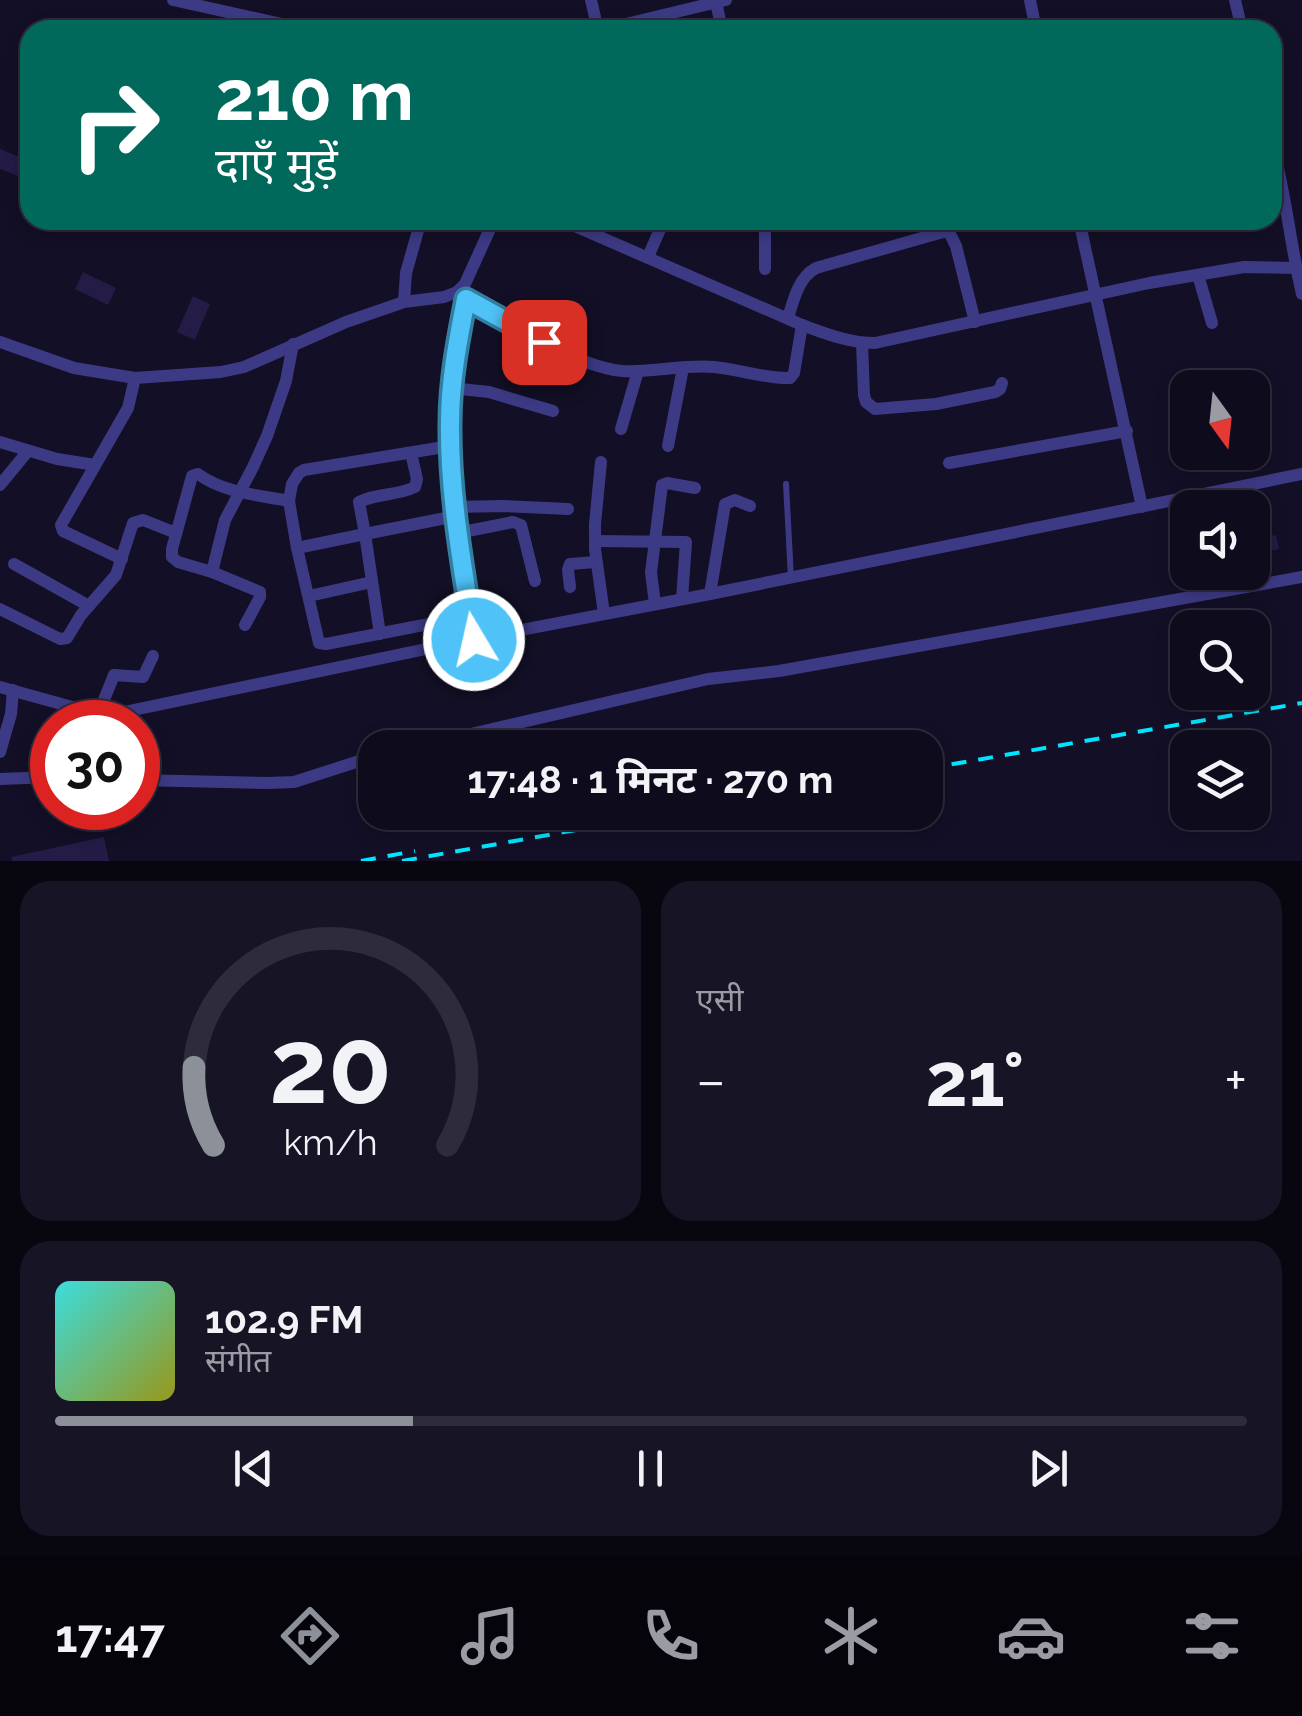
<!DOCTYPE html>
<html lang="hi">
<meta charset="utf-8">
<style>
body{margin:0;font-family:Raleway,"Noto Sans Devanagari",sans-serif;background:#171425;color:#f1f3f6;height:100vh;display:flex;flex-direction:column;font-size:38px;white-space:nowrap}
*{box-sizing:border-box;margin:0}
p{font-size:32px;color:#9b9ba3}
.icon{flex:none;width:55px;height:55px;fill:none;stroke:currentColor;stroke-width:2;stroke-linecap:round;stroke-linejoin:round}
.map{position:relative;height:861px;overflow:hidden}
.panel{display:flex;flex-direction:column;gap:20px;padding:20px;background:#08060f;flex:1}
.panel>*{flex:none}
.guide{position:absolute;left:20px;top:20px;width:1262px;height:210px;border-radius:30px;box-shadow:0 5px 15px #0003,0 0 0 2px #2e2b3b;background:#00695c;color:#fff;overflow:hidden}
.needle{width:65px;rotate:165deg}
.controls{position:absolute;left:1170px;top:370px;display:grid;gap:20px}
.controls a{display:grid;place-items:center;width:100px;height:100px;border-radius:20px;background:#0e0b1c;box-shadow:0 5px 15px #0003,0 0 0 2px #2e2b3b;font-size:50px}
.speed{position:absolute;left:30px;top:700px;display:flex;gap:20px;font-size:50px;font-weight:700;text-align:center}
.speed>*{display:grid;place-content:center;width:130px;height:130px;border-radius:50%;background:#0e0b1c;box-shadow:0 5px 15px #0003,0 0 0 2px #2e2b3b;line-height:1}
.speed .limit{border:15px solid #d22;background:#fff;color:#111}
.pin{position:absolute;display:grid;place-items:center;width:85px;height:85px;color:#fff;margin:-42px;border-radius:20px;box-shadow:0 5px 15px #0006}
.me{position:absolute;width:110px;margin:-55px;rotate:351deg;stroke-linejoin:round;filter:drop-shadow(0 0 8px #0008)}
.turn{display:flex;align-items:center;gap:35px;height:210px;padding:0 30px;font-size:45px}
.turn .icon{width:130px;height:130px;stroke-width:2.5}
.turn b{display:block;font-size:70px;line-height:85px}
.big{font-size:75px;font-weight:700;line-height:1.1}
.panel .widget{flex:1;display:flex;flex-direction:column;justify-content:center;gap:15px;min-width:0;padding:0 35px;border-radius:30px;background:#171425}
.panel .dial{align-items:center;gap:0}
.dial svg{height:260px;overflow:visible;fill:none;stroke:#2e2b3b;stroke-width:7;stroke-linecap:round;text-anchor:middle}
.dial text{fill:#f1f3f6;stroke:none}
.song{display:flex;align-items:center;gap:30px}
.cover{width:120px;height:120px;border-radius:15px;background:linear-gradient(135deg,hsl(180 70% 55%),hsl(60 70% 35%))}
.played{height:10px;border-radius:5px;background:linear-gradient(90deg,#8c9099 30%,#2e2b3b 30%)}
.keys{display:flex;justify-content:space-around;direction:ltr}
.heat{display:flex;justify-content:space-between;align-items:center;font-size:55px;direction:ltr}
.panel .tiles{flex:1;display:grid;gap:20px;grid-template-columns:1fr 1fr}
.widget:last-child{grid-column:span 2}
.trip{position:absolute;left:358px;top:730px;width:585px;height:100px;border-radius:30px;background:#0e0b1c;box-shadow:0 5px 15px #0003,0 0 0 2px #2e2b3b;font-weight:700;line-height:100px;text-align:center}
.tab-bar{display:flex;height:160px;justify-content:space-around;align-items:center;background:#06040b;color:#9b9ba3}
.tab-bar .icon{width:70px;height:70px}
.tab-bar .on{color:#8c9099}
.tab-bar b{font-size:45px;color:#f1f3f6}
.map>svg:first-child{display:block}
.building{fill:#241b47}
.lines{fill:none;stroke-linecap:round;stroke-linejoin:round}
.lane{stroke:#3d3a85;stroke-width:6}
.street{stroke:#3d3a85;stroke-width:12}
.rail{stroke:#00e5ff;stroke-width:4;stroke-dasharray:15 12;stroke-linecap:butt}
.route-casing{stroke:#337fa1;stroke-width:25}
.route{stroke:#4fc3f7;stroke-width:18}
</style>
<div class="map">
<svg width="1302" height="861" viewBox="0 0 1302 861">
<rect width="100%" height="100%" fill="#130f26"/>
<g class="building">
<path d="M0,149L30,161V169L26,179L0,169Z"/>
<path d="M83,272L116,288L108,305L75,289Z"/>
<path d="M193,296L210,304L195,340L177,332Z"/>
<path d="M1276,535L1279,549L1252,554V540Z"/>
<path d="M104,837L109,861H12L11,857Z"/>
</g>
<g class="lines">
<path class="lane" d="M786,484L791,578"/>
<g class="street">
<path d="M173,0L309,30"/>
<path d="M591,0L598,30"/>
<path d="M1030,0L1036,30"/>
<path d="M1235,0L1242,30"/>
<path d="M716,2L722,30"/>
<path d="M601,30L726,0"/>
<path d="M1272,144C1286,193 1290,244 1302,294"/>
<path d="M561,220L802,325C827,334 849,343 875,343L1149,283L1244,267L1296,268"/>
<path d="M763,220L765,232V269"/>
<path d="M1079,220L1142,507"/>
<path d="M648,257L664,220"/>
<path d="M1198,275L1212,323"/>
<path d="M457,292C494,319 578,367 622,371C653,373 684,364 714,367C739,369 765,379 790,378L794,373L802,325"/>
<path d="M466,299C459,340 450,381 450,423C449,495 463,568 474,639"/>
<path d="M404,302L406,273L421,220"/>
<path d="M788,318C794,299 798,278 816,268L943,232H949L956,246L975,322"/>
<path d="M0,342L74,368L135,378L221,372L244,367L346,322L404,302L444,297L457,292L465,284L494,220"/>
<path d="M862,343L864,395L866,402L875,409L936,404L995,392L1000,389L1002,383"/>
<path d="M451,388L489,392L553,411"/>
<path d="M621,429L638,371"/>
<path d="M0,442L57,459L95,465"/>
<path d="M450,446L304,470L299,473L292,484L289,501L297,548L319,643L326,644L470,616"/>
<path d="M668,446L683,368"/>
<path d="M601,462L595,524V549L604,614"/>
<path d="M949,463L1127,431"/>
<path d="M0,485L28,451"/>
<path d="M455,507L502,506L568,509"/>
<path d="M458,533L513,522L521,525L535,581"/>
<path d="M595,541L686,542L682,599"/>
<path d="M297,548L365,534L359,502C376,493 397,496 415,487L417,479L411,453"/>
<path d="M122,559L63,531L61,525L128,408L135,378"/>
<path d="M14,564L89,606"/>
<path d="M212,572L178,562L172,557V549L192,476L198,474C224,493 258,495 289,501"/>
<path d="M570,587L568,570L570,564L595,562"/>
<path d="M710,594L725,504L735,500L750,506"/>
<path d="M309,596L372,582"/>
<path d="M655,604L651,572L662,485L667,483L695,488"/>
<path d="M0,609L60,639L67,638L81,615L116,575L133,523L143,520L176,533"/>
<path d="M245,625L260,597V592L212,572L225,520L253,467L267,436L286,381L293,344"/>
<path d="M380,634L365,534L456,516"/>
<path d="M0,687L83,710L124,712L474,639L710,594L1302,474"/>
<path d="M99,712L114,675L143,677L153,656"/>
<path d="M411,748L708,679L779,671L1302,577"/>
<path d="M0,752L11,714L13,690"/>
<path d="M0,779L52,777"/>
<path d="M138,780L267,783L294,782L375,756"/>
</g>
<g class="rail">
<path d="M925,769L1302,703"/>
<path d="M361,861L415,851"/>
<path d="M402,861L677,812"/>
</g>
</g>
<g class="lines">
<g class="route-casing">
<path id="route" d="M474,640C463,568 449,495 450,423C450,381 458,340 466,299L544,342"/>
</g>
<use href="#route" class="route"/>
</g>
</svg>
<div class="controls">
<a><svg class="needle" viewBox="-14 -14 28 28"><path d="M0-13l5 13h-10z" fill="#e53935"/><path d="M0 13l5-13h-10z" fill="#9b9ba3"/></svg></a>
<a><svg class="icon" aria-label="sound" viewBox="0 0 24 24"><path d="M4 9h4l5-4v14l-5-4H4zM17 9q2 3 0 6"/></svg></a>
<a><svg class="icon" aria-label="search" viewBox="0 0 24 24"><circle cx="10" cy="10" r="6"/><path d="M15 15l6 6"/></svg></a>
<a><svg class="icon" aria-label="layers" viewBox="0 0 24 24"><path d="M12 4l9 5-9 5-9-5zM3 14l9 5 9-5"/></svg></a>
</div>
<div class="speed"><div class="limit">30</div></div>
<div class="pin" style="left:544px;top:342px;background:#d93025"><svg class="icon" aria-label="arrive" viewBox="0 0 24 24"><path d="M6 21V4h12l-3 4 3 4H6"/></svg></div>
<svg class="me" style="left:474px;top:640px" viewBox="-20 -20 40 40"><circle r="17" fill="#4fc3f7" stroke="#fff" stroke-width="3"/><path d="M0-11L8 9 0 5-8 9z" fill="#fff"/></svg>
<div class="trip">17:48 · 1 मिनट · 270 m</div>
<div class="guide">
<div class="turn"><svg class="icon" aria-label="right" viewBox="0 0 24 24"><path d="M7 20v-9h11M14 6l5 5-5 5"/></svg><div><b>210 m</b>दाएँ मुड़ें</div></div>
</div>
</div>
<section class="panel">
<div class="tiles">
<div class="widget dial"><svg viewBox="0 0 100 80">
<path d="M14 69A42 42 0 1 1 86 69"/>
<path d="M14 69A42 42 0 0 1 8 45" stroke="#8c9099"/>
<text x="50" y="56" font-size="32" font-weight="700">20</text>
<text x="50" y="72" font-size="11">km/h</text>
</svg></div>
<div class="widget"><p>एसी</p>
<div class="heat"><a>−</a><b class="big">21°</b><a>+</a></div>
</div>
<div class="widget">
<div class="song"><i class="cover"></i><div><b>102.9 FM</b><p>संगीत</p></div></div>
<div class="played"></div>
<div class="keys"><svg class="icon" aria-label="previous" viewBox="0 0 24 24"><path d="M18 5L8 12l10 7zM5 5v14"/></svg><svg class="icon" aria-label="pause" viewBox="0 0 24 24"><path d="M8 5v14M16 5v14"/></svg><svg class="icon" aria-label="next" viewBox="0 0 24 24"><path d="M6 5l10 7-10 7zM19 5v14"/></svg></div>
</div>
</div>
</section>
<nav class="tab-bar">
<b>17:47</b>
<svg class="icon on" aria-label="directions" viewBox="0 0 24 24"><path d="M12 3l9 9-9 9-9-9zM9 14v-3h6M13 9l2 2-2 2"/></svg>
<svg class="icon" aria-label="music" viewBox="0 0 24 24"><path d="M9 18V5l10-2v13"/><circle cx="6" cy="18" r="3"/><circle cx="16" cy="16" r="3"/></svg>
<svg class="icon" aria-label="phone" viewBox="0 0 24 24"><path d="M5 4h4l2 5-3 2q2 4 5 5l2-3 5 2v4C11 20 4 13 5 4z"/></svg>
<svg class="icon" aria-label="climate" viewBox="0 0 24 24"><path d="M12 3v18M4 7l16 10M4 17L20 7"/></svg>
<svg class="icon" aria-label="car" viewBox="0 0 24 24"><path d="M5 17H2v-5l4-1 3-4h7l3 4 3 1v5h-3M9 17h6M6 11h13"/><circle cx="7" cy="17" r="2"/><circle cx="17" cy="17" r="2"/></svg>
<svg class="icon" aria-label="filters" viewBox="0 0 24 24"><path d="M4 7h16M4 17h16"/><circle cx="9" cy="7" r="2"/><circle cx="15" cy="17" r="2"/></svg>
</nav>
